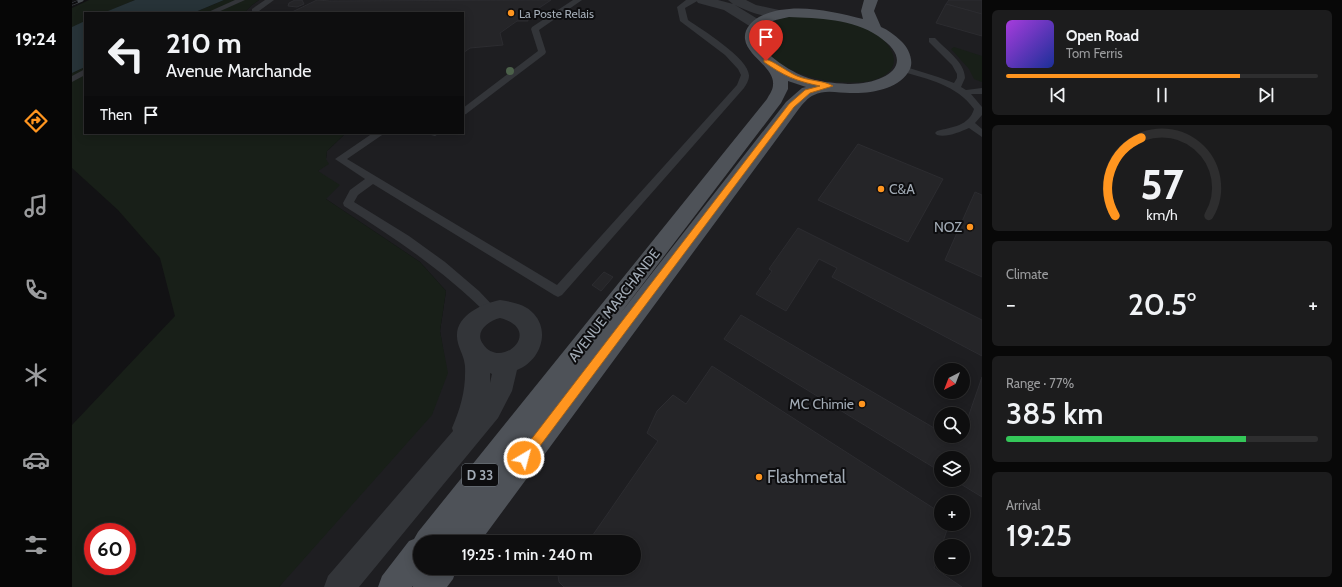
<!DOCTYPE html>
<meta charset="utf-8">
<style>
body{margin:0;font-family:Cabin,sans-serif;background:#1c1c1d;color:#f1f3f6;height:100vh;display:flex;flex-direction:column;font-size:15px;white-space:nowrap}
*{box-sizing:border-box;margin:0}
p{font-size:13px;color:#9b9c9e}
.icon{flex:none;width:22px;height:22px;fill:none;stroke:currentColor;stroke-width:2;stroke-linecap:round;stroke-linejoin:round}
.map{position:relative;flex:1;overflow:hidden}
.side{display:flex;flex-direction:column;gap:10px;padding:10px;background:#080808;width:360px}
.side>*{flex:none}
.hud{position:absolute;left:12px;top:12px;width:380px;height:122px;border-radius:0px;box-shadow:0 2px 10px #0003,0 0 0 1px #2e2e2f;background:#0e0e0f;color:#f1f3f6;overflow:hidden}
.needle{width:26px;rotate:222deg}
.controls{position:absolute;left:862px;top:363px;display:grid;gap:8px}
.controls a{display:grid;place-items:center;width:36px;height:36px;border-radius:50%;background:#0e0e0f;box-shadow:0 2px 10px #0003,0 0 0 1px #2e2e2f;font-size:20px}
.speed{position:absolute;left:12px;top:523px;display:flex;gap:8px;font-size:20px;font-weight:700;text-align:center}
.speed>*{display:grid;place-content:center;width:52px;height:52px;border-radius:50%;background:#0e0e0f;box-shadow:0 2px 10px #0003,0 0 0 1px #2e2e2f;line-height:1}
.speed .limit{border:6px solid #d22;background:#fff;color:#111}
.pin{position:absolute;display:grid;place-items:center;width:34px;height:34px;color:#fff;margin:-41px -17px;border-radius:50% 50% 50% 0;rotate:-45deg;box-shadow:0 0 4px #0007}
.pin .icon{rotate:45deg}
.me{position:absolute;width:44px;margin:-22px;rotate:37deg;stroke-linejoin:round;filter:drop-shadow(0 0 3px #0008)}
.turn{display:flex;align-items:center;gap:14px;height:84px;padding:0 16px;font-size:18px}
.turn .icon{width:52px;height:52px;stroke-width:2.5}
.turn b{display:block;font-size:28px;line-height:34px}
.then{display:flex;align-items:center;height:38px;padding:0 16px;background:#0003;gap:8px;font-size:15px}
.big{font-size:30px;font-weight:600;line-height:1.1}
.side .widget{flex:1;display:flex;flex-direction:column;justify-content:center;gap:6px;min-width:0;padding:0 14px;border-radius:6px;background:#1c1c1d}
.side .dial{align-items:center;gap:0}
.dial svg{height:104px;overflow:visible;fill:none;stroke:#2e2e2f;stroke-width:7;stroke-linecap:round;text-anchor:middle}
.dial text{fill:#f1f3f6;stroke:none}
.song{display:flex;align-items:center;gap:12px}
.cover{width:48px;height:48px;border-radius:6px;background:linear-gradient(135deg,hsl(280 70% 55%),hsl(230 70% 35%))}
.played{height:4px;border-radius:2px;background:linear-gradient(90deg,#ff951f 75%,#2e2e2f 75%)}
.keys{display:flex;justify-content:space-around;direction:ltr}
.heat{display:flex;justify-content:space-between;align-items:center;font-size:22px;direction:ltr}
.charge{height:6px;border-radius:3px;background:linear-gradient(90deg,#34c759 77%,#2e2e2f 0)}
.trip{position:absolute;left:341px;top:535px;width:228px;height:40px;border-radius:20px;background:#0e0e0f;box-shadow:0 2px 10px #0003,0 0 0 1px #2e2e2f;font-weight:600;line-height:40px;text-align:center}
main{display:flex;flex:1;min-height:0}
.menu{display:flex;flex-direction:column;width:72px;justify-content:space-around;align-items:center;background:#060606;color:#9b9c9e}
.menu .icon{width:28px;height:28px}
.menu .selected{color:#ff951f}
.menu b{font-size:18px;color:#f1f3f6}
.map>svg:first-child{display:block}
.built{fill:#1e1e21;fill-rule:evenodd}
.green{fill:#181f18;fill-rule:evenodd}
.water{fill:#273338}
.building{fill:#252528;stroke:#2c2c30}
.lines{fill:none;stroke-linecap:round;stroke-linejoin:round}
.service{fill:#333539;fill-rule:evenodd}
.minor{fill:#333539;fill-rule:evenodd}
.primary{fill:#4e5258;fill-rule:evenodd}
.rail-casing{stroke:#45494e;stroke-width:3}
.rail{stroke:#0d0d0f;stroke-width:2;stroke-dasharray:6;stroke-linecap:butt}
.tree{fill:#4c614a}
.route{fill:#ff951f;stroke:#a66114}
.poi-dot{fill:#ff951f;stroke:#0d0d0f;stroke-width:1.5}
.labels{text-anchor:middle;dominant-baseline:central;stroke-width:4;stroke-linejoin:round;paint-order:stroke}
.far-poi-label{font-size:12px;fill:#a2abb5;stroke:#0d0d0f;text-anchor:start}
.shield{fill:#0d0d0f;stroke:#757c83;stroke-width:1}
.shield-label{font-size:13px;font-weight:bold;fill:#a2abb5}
.poi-label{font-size:14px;fill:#a2abb5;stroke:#0d0d0f;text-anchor:end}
.street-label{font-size:14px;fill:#a2abb5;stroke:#0d0d0f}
.near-poi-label{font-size:17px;fill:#a2abb5;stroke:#0d0d0f;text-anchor:start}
</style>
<main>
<nav class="menu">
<b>19:24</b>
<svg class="icon selected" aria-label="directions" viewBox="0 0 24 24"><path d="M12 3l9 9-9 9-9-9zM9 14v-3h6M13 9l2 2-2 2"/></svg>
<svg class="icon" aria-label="music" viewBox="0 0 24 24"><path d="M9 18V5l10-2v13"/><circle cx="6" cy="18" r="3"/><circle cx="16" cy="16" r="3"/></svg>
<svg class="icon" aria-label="phone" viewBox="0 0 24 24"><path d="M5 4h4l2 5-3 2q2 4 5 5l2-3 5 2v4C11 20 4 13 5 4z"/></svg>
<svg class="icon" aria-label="climate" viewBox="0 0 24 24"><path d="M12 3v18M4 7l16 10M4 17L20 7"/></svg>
<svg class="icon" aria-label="car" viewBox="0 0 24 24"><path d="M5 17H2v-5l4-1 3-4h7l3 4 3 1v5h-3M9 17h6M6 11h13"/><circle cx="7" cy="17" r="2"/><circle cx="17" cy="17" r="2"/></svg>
<svg class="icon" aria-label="filters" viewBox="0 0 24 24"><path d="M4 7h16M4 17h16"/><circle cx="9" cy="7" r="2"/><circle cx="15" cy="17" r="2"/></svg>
</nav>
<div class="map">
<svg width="910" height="587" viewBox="0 0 910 587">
<rect width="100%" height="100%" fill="#121214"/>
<path class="built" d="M187,0H910V587H207L375,373L368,331L374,291L348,262L254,199L246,171L254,159L255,151L274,133H391V13H172L180,5ZM869,370H891V392H869ZM869,414H891V436H869ZM869,458H891V480H869ZM869,502H891V524H869ZM348,542H562V568H348ZM869,546H891V568H869Z"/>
<g class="green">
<path d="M17,0H63L32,13H13V22L0,29V8Z"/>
<path d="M152,0H187L180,5L172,13H121Z"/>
<path d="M753,16C767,20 784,22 796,29C820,41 837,69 802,80C772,89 691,75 689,34C703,12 729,16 753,16Z"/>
<path d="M882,47L910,56V82L902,79L897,69L879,49Z"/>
<path d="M13,67V133H274L255,151L254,159L257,164L246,171L268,185L254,199L348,262L374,291L368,331L376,373L360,415L207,587H0V425L103,316L88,258L46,210L0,168V73ZM21,532H55V566H21Z"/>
</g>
<g class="water">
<path d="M63,0H152L121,13H31Z"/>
<path d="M13,21V67L0,73V27Z"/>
</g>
<g class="building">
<path d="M223,0H230L232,4L225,7L216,6L217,3Z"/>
<path d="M245,0L258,1L479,0L455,16L456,21H445L428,33L431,45L398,48L391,53V13H218Z"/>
<path d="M877,0H910V14L874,4Z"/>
<path d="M874,4L910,14V36L864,23Z"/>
<path d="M786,144L871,179L836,242L746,200Z"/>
<path d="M903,192L910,195V277L873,260Z"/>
<path d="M726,228L910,320V356L760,277L765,268L747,259L714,311L684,294L700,271L697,269Z"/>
<path d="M532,272L541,277L529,291L520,285Z"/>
<path d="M669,315L869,432V436H877L887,442L890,436H891V432L910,377V497L882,480H891V458H869V472L652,339Z"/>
<path d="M640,366L869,513V524H877L862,568L890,587H492L487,582L486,575L491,568H562V542H516L586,441L575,433L585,411L601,395L614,404Z"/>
</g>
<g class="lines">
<g class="service">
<path d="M163,0H173L144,13H134Z"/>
<path d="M193,0H202L187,11L188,13H180V9Z"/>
<path d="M501,0H510L467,30L474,52L473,54L394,114L391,115V108L466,51L459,29L460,27Z"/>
<path d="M614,0H627L613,8L616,20C629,29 678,59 677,76C677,80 674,85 672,88L490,295L486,297L482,295L301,184L286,195L282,202L337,236L373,262L407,291L425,310L423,314L419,315L415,314C372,271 323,238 272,206L271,203L278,190L293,179L263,159L301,133H313L275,159L485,285L665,85L669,75L666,69L653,55L608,21L605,7Z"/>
<path d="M857,38H863C873,49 893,62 893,78L889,87L894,90L910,88V94H899L910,107V115L903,123L910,129V137L897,128C888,132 874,138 865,135L863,133L865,131C880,127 897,126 902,109C885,85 856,79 828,71L827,69L831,67H834L866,77L882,83L885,78V74L880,65L857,42Z"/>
<path d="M13,69V75L0,82V76Z"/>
<path d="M357,133H368L363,136L359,135Z"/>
</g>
<g class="minor">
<path d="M624,0H646L661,4L656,0H674L684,5L707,10L709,13L707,16C694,19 675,11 663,5L689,21L691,24L689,27L684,28L679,27L652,10L626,3Z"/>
<path d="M428,300C440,302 454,304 462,314C479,333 467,362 445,370L440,391L426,418L287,587H252L256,576L381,431L380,428C389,407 394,389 393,366C392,356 388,351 386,343C379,317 409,304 428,300ZM428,318C473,330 429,371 411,344C402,332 416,321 428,318ZM418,373L420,374L418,383Z"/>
</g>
<path class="primary" d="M792,0H806L802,11L809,27C816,30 823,35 829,41C836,47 842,60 838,69C829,89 798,94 778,93C767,93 753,89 742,95C736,97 730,105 726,110L408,542H375L376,540L374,542H348V568H385L381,579L375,587H341V586L340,587H306L310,576L337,541L342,539L346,532L695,99C697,95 701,90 701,85C703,68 675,56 673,39C672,29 679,22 687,17C718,1 759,11 791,19L789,11ZM717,17C746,18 781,19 806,36C849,65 810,85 776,84C761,83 745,82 731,76C718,71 671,44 692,26C699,20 708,19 717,17ZM716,81L734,87L730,88L714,102L548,314L709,103L716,89Z"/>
<g class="rail-casing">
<path id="rail" d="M0,4L10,0"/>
</g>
<use href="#rail" class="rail"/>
</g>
<circle class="tree" cx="438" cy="71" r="4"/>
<path class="route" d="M692,59C699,59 717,73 725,76C736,81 751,80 761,86L738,93L722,107L456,462L452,463L448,462L446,458L448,454L717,104L733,90L748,86C724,81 712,76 692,62Z"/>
<g class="poi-dot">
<circle cx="439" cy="13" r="4"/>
<circle cx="809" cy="189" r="4"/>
<circle cx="898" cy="227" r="4"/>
<circle cx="790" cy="404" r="4"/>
<circle cx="687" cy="477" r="4"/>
</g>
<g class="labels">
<g class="far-poi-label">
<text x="447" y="13">La Poste Relais</text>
</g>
<rect class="shield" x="390" y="464" width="36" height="22" rx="3"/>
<g class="shield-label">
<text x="408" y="475">D 33</text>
</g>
<g class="poi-label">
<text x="817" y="189" text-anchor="start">C&amp;A</text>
<text x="890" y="227">NOZ</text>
<text x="782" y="404">MC Chimie</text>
</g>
<g class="street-label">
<text transform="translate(542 305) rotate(-52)">AVENUE MARCHANDE</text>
</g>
<g class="near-poi-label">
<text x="695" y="477">Flashmetal</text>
</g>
</g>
</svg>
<div class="controls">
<a><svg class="needle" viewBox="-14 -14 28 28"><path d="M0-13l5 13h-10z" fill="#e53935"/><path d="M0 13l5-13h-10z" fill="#9b9c9e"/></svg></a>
<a><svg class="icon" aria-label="search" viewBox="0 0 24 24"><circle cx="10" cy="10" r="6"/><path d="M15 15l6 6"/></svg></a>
<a><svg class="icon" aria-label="layers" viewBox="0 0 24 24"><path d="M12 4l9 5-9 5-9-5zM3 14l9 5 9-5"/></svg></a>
<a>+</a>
<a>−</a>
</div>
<div class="speed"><div class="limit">60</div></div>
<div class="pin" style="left:694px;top:61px;background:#d93025"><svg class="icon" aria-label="arrive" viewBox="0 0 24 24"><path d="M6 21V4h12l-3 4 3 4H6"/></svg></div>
<svg class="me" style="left:452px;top:458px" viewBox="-20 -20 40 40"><circle r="17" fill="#ff951f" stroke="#fff" stroke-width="3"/><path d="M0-11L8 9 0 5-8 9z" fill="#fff"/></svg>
<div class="trip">19:25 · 1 min · 240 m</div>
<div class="hud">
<div class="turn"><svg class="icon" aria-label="left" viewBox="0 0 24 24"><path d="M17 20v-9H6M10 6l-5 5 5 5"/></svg><div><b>210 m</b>Avenue Marchande</div></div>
<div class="then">Then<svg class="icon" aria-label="arrive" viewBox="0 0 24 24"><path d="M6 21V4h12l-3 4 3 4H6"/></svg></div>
</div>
</div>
<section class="side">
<div class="widget">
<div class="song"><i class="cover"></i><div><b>Open Road</b><p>Tom Ferris</p></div></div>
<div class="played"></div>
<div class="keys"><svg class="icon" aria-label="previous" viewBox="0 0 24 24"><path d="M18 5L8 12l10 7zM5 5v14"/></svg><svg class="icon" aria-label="pause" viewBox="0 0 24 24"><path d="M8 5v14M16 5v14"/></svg><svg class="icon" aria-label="next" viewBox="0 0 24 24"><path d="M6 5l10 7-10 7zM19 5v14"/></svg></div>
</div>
<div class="widget dial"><svg viewBox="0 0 100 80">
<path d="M14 69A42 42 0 1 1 86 69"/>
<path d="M14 69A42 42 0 0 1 34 9" stroke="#ff951f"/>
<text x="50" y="56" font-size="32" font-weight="700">57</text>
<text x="50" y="72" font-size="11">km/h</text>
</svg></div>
<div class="widget"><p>Climate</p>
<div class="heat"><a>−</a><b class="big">20.5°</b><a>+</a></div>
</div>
<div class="widget"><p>Range · 77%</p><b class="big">385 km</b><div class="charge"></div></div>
<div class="widget"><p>Arrival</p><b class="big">19:25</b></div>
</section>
</main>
